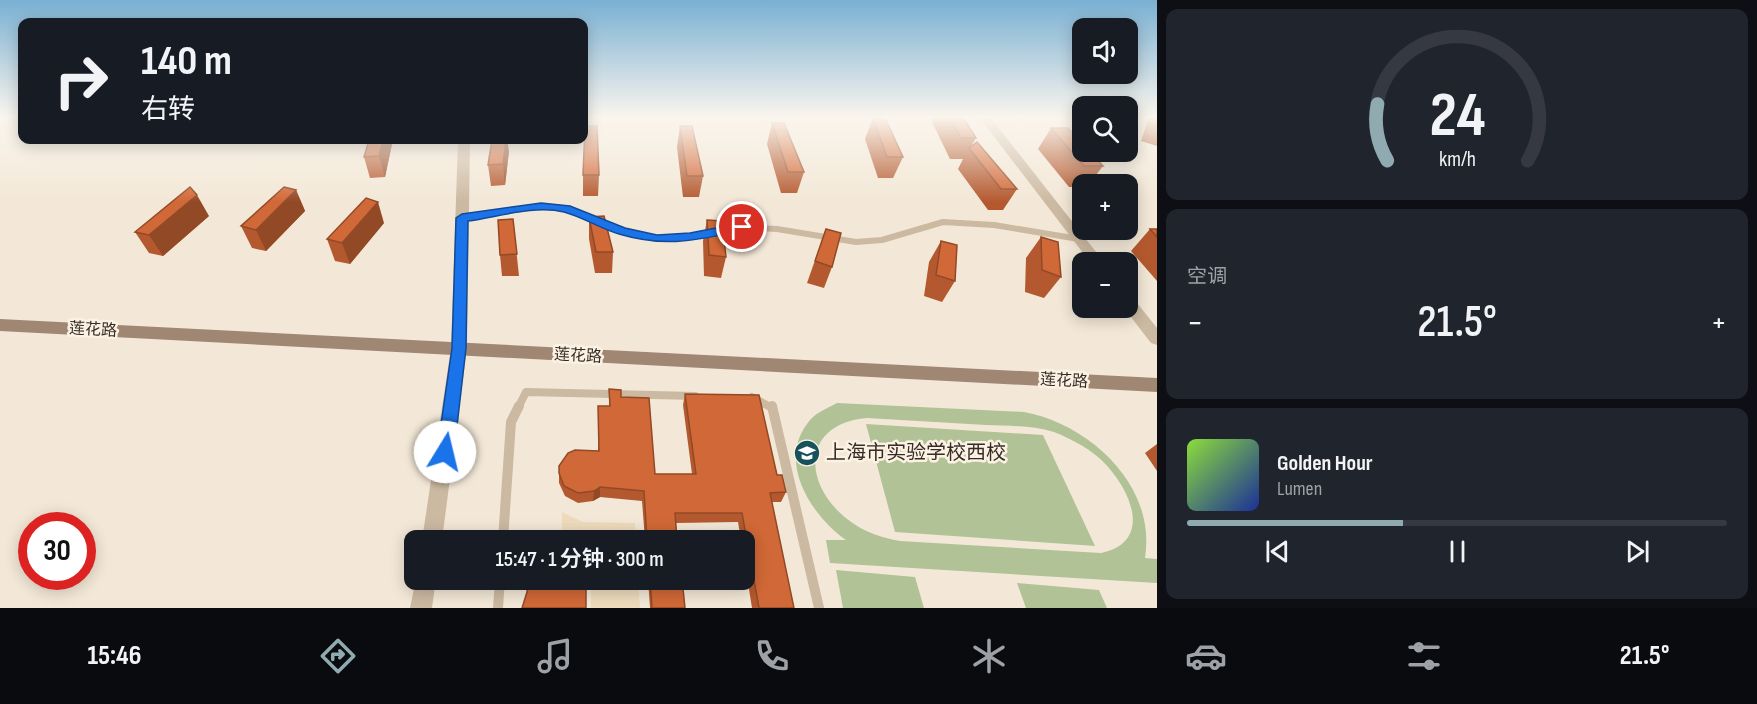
<!DOCTYPE html>
<html lang="zh">
<meta charset="utf-8">
<style>
body{margin:0;font-family:"Sofia Sans Condensed","Noto Sans SC",sans-serif;background:#20242c;color:#f1f3f6;height:100vh;display:flex;flex-direction:column;font-size:22px;white-space:nowrap}
*{box-sizing:border-box;margin:0}
p{font-size:20px;color:#9ea1a6}
.icon{flex:none;width:33px;height:33px;fill:none;stroke:currentColor;stroke-width:2;stroke-linecap:round;stroke-linejoin:round}
.map{position:relative;flex:1;overflow:hidden}
.side{display:flex;flex-direction:column;gap:9px;padding:9px;background:#0d0f14;width:600px}
.side>*{flex:none}
.banner{position:absolute;left:18px;top:18px;width:570px;height:126px;border-radius:12px;box-shadow:0 3px 15px #0003;background:#171b24;color:#f1f3f6;overflow:hidden}
.controls{position:absolute;left:1072px;top:18px;display:grid;gap:12px}
.controls a{display:grid;place-items:center;width:66px;height:66px;border-radius:12px;background:#171b24;box-shadow:0 3px 15px #0003;font-size:30px}
.speed{position:absolute;left:18px;top:512px;display:flex;gap:12px;font-size:30px;font-weight:700;text-align:center}
.speed>*{display:grid;place-content:center;width:78px;height:78px;border-radius:50%;background:#171b24;box-shadow:0 3px 15px #0003;line-height:1}
.speed .limit{border:9px solid #d22;background:#fff;color:#111}
.pin{position:absolute;display:grid;place-items:center;width:51px;height:51px;color:#fff;margin:-26px;border:3px solid #fff;border-radius:50%;box-shadow:0 2px 6px #0007}
.me{position:absolute;width:66px;margin:-33px;rotate:9deg;stroke-linejoin:round;filter:drop-shadow(0 0 4px #0008)}
.turn{display:flex;align-items:center;gap:21px;height:126px;padding:0 24px;font-size:27px}
.turn .icon{width:78px;height:78px;stroke-width:2.5}
.turn b{display:block;font-size:42px;line-height:51px}
.big{font-size:45px;font-weight:600;line-height:1.1}
.side .widget{flex:1;display:flex;flex-direction:column;justify-content:center;gap:9px;min-width:0;padding:0 21px;border-radius:12px;background:#20242c}
.side .dial{align-items:center;gap:0}
.dial svg{height:156px;overflow:visible;fill:none;stroke:#363941;stroke-width:7;stroke-linecap:round;text-anchor:middle}
.dial text{fill:#f1f3f6;stroke:none}
.song{display:flex;align-items:center;gap:18px}
.cover{width:72px;height:72px;border-radius:9px;background:linear-gradient(135deg,hsl(90 70% 55%),hsl(230 70% 35%))}
.played{height:6px;border-radius:3px;background:linear-gradient(90deg,#8faab0 40%,#363941 40%)}
.keys{display:flex;justify-content:space-around;direction:ltr}
.heat{display:flex;justify-content:space-between;align-items:center;font-size:33px;direction:ltr}
.trip{position:absolute;left:404px;top:530px;width:351px;height:60px;border-radius:12px;background:#171b24;box-shadow:0 3px 15px #0003;font-weight:600;line-height:60px;text-align:center}
.tab-bar{display:flex;height:96px;justify-content:space-around;align-items:center;background:#090b0e;color:#9ea1a6}
.tab-bar .icon{width:42px;height:42px}
.tab-bar .current{color:#8faab0}
.tab-bar b{font-size:27px;color:#f1f3f6}
main{display:flex;flex:1;min-height:0}
.map>svg:first-child{display:block}
.green{fill:#b1c396;fill-rule:evenodd}
.plaza{fill:#eddbbc}
.lines{fill:none;stroke-linecap:round;stroke-linejoin:round}
.service-far2{stroke:#ccb9a2;stroke-width:6}
.service-far1{stroke:#ccb9a2;stroke-width:8}
.service{stroke:#ccb9a2;stroke-width:10}
.minor{fill:#ccb9a2;fill-rule:evenodd}
.secondary{fill:#a08773;fill-rule:evenodd}
.wall{fill:#b4592f}
.shaded-wall{fill:#924926}
.building{fill:#d16837;stroke:#924926;stroke-width:1.5}
.route{fill:#1a73e8;stroke:#114b97;stroke-width:1.5}
.labels{text-anchor:middle;dominant-baseline:central;stroke-width:5;stroke-linejoin:round;paint-order:stroke}
.street-label{font-size:16px;fill:#362c25;stroke:#fbf2e4}
.near-poi-label{font-size:20px;fill:#362c25;stroke:#fbf2e4;text-anchor:start}
</style>
<main>
<div class="map">
<svg width="1157" height="608" viewBox="0 0 1157 608">
<rect width="100%" height="100%" fill="#f3e8d7"/>
<g class="green">
<path d="M837,403L1024,412C1086,423 1157,483 1145,558L1157,559V583L830,563L826,540H846C813,517 777,464 807,424C814,413 826,409 837,403ZM867,418C906,420 946,423 986,425C1008,426 1032,425 1054,432C1069,438 1085,446 1098,457C1128,483 1157,541 1101,553L900,541C876,537 855,528 838,511C801,473 808,423 867,418Z"/>
<path d="M866,424L1043,435L1095,546L895,532Z"/>
<path d="M836,570L915,577L924,608H843Z"/>
<path d="M1017,583L1099,590L1107,608H1026Z"/>
</g>
<g class="plaza">
<path d="M562,512L583,522L635,523L636,540H562Z"/>
<path d="M561,579H638L640,608H591V585L560,586Z"/>
</g>
<g class="lines">
<path class="service-far2" d="M462,218L541,206L566,209L622,231L657,239L690,237L742,227L777,229L856,242L882,240L943,222L994,225L1079,239"/>
<g class="service-far1">
<path d="M752,397L772,408"/>
<path d="M518,408L526,392L695,396"/>
</g>
<g class="service">
<path d="M772,406L819,608"/>
<path d="M503,540L511,422L519,406"/>
<path d="M498,608L500,579"/>
</g>
<g class="minor">
<path d="M979,117H990L1104,262H1090Z"/>
<path d="M458,140H470L467,348L442,540H422L451,348Z"/>
<path d="M1128,296L1133,298L1157,328V345L1151,343L1124,308H1128Z"/>
<path d="M416,579H436L432,608H410Z"/>
</g>
<path class="secondary" d="M0,319L1157,378V392L0,331Z"/>
</g>
<g class="wall">
<path d="M934,117H963L976,138L971,146L1017,189L1003,210H988L958,169L963,159H950L932,122Z"/>
<path d="M1149,117H1157V146L1141,141Z"/>
<path d="M873,118L903,157L893,178H878L865,139Z"/>
<path d="M772,123L804,172L797,193H781L767,144Z"/>
<path d="M680,126L703,176L699,197H683L677,147Z"/>
<path d="M1051,128L1103,166L1089,184H1083V187H1069L1038,149Z"/>
<path d="M392,144L385,177L370,178L364,157Z"/>
<path d="M509,151L505,185L491,186L488,165Z"/>
<path d="M583,175H599L598,196H583Z"/>
<path d="M296,190L305,211L266,251L252,248L241,226Z"/>
<path d="M209,216L163,256L149,253L135,232Z"/>
<path d="M589,217L613,252L612,273H595L589,239Z"/>
<path d="M513,219L519,276H502L500,255Z"/>
<path d="M707,220L726,257L721,278L704,276L703,241Z"/>
<path d="M384,223L350,264L335,261L327,239Z"/>
<path d="M826,229L832,267L824,288L807,283Z"/>
<path d="M1150,229H1157V281L1131,251Z"/>
<path d="M1041,237L1061,277L1044,298L1025,292L1026,258Z"/>
<path d="M941,241L955,281L942,302L924,296L929,262Z"/>
<path d="M609,389L621,397L655,474H692L683,405L685,394L777,475L786,492L781,502H772L794,608H752L744,558V540H741L738,522L676,523L677,540H645L642,501L600,497L593,501L578,503L565,496L559,483V473L598,451V406H609Z"/>
<path d="M1157,444V471L1145,453Z"/>
<path d="M648,579H682L685,608H650Z"/>
</g>
<g class="shaded-wall">
<path d="M383,140H391L392,144L385,177L379,156Z"/>
<path d="M506,140H507L509,151L505,185L503,164Z"/>
<path d="M296,190L305,211L266,251L256,230Z"/>
<path d="M197,195L209,216L163,256L149,235Z"/>
<path d="M378,202L384,223L350,264L342,243Z"/>
<path d="M600,487V497L593,501L594,491Z"/>
</g>
<g class="building">
<path d="M950,117H963L976,138H961Z"/>
<path d="M873,118H885L903,157H887Z"/>
<path d="M772,123H784L804,172H788Z"/>
<path d="M585,126H597L599,175H583Z"/>
<path d="M680,126H692L703,176H687Z"/>
<path d="M1051,128H1068L1083,144V152H1090L1103,166H1084Z"/>
<path d="M369,140H383L379,156L364,157Z"/>
<path d="M492,140H506L503,164L488,165Z"/>
<path d="M977,142L1017,189H1001L969,148Z"/>
<path d="M190,187L197,195L149,235L135,232Z"/>
<path d="M284,187L296,190L256,230L241,226Z"/>
<path d="M366,198L378,202L342,243L327,239Z"/>
<path d="M604,216L613,252H596L589,217Z"/>
<path d="M513,219L517,254L500,255L498,220Z"/>
<path d="M707,220L722,221L726,257L709,255Z"/>
<path d="M826,229L841,233L832,267L815,261Z"/>
<path d="M1150,229H1157V237Z"/>
<path d="M1041,237L1058,242L1061,277L1042,270Z"/>
<path d="M941,241L957,245L955,281L936,275Z"/>
<path d="M609,389L621,390V397L649,398L655,474H696L685,394L759,395L777,475H782L786,492L770,493L794,608H759L742,513H675L677,540H647L644,491L600,487L594,491L578,493L564,486L559,473V466L568,453L575,450L599,451L598,406H610Z"/>
<path d="M528,579H548V586H586V608H522L527,592Z"/>
<path d="M650,579H682L685,608H652Z"/>
</g>
<linearGradient id="sky" x2="0" y2="1"><stop stop-color="#79b0d3"/><stop offset="0.58" stop-color="#faf5ed"/><stop offset="1" stop-color="#faf5ed" stop-opacity="0"/></linearGradient>
<rect width="1157" height="202" fill="url(#sky)"/>
<path class="route" d="M541,203L570,206L625,228L657,235L690,233L742,223L748,227L742,231C696,240 666,248 619,234C601,229 583,217 564,212C534,205 498,217 468,221L466,348L454,452L451,457L445,459L440,457L437,452L452,348L456,218L462,214Z"/>
<defs>
<g id="school-disc" transform="scale(1.35)"><circle r="9.5" fill="#17515b" stroke="#fbf2e4"/><path d="M0-5L7-2L0 1L-7-2ZM-4 1L0 2.5L4 1V4Q0 6-4 4Z" fill="#fff"/></g>
</defs>
<g fill-rule="evenodd">
<use href="#school-disc" x="807" y="453"/>
</g>
<g class="labels">
<g class="street-label">
<text transform="translate(93 330) rotate(3)">莲花路</text>
<text transform="translate(578 356) rotate(3)">莲花路</text>
<text transform="translate(1064 381) rotate(3)">莲花路</text>
</g>
<g class="near-poi-label">
<text x="826" y="453">上海市实验学校西校</text>
</g>
</g>
</svg>
<div class="controls">
<a><svg class="icon" aria-label="sound" viewBox="0 0 24 24"><path d="M4 9h4l5-4v14l-5-4H4zM17 9q2 3 0 6"/></svg></a>
<a><svg class="icon" aria-label="search" viewBox="0 0 24 24"><circle cx="10" cy="10" r="6"/><path d="M15 15l6 6"/></svg></a>
<a>+</a>
<a>−</a>
</div>
<div class="speed"><div class="limit">30</div></div>
<div class="pin" style="left:742px;top:227px;background:#d93025"><svg class="icon" aria-label="arrive" viewBox="0 0 24 24"><path d="M6 21V4h12l-3 4 3 4H6"/></svg></div>
<svg class="me" style="left:445px;top:452px" viewBox="-20 -20 40 40"><circle r="19" fill="#fff"/><path d="M0-13L10 11 0 6-10 11z" fill="#1a73e8"/></svg>
<div class="trip">15:47 · 1 分钟 · 300 m</div>
<div class="banner">
<div class="turn"><svg class="icon" aria-label="right" viewBox="0 0 24 24"><path d="M7 20v-9h11M14 6l5 5-5 5"/></svg><div><b>140 m</b>右转</div></div>
</div>
</div>
<section class="side">
<div class="widget dial"><svg viewBox="0 0 100 80">
<path d="M14 69A42 42 0 1 1 86 69"/>
<path d="M14 69A42 42 0 0 1 9 40" stroke="#8faab0"/>
<text x="50" y="56" font-size="32" font-weight="700">24</text>
<text x="50" y="72" font-size="11">km/h</text>
</svg></div>
<div class="widget"><p>空调</p>
<div class="heat"><a>−</a><b class="big">21.5°</b><a>+</a></div>
</div>
<div class="widget">
<div class="song"><i class="cover"></i><div><b>Golden Hour</b><p>Lumen</p></div></div>
<div class="played"></div>
<div class="keys"><svg class="icon" aria-label="previous" viewBox="0 0 24 24"><path d="M18 5L8 12l10 7zM5 5v14"/></svg><svg class="icon" aria-label="pause" viewBox="0 0 24 24"><path d="M8 5v14M16 5v14"/></svg><svg class="icon" aria-label="next" viewBox="0 0 24 24"><path d="M6 5l10 7-10 7zM19 5v14"/></svg></div>
</div>
</section>
</main>
<nav class="tab-bar">
<b>15:46</b>
<svg class="icon current" aria-label="directions" viewBox="0 0 24 24"><path d="M12 3l9 9-9 9-9-9zM9 14v-3h6M13 9l2 2-2 2"/></svg>
<svg class="icon" aria-label="music" viewBox="0 0 24 24"><path d="M9 18V5l10-2v13"/><circle cx="6" cy="18" r="3"/><circle cx="16" cy="16" r="3"/></svg>
<svg class="icon" aria-label="phone" viewBox="0 0 24 24"><path d="M5 4h4l2 5-3 2q2 4 5 5l2-3 5 2v4C11 20 4 13 5 4z"/></svg>
<svg class="icon" aria-label="climate" viewBox="0 0 24 24"><path d="M12 3v18M4 7l16 10M4 17L20 7"/></svg>
<svg class="icon" aria-label="car" viewBox="0 0 24 24"><path d="M5 17H2v-5l4-1 3-4h7l3 4 3 1v5h-3M9 17h6M6 11h13"/><circle cx="7" cy="17" r="2"/><circle cx="17" cy="17" r="2"/></svg>
<svg class="icon" aria-label="filters" viewBox="0 0 24 24"><path d="M4 7h16M4 17h16"/><circle cx="9" cy="7" r="2"/><circle cx="15" cy="17" r="2"/></svg>
<b>21.5°</b>
</nav>
